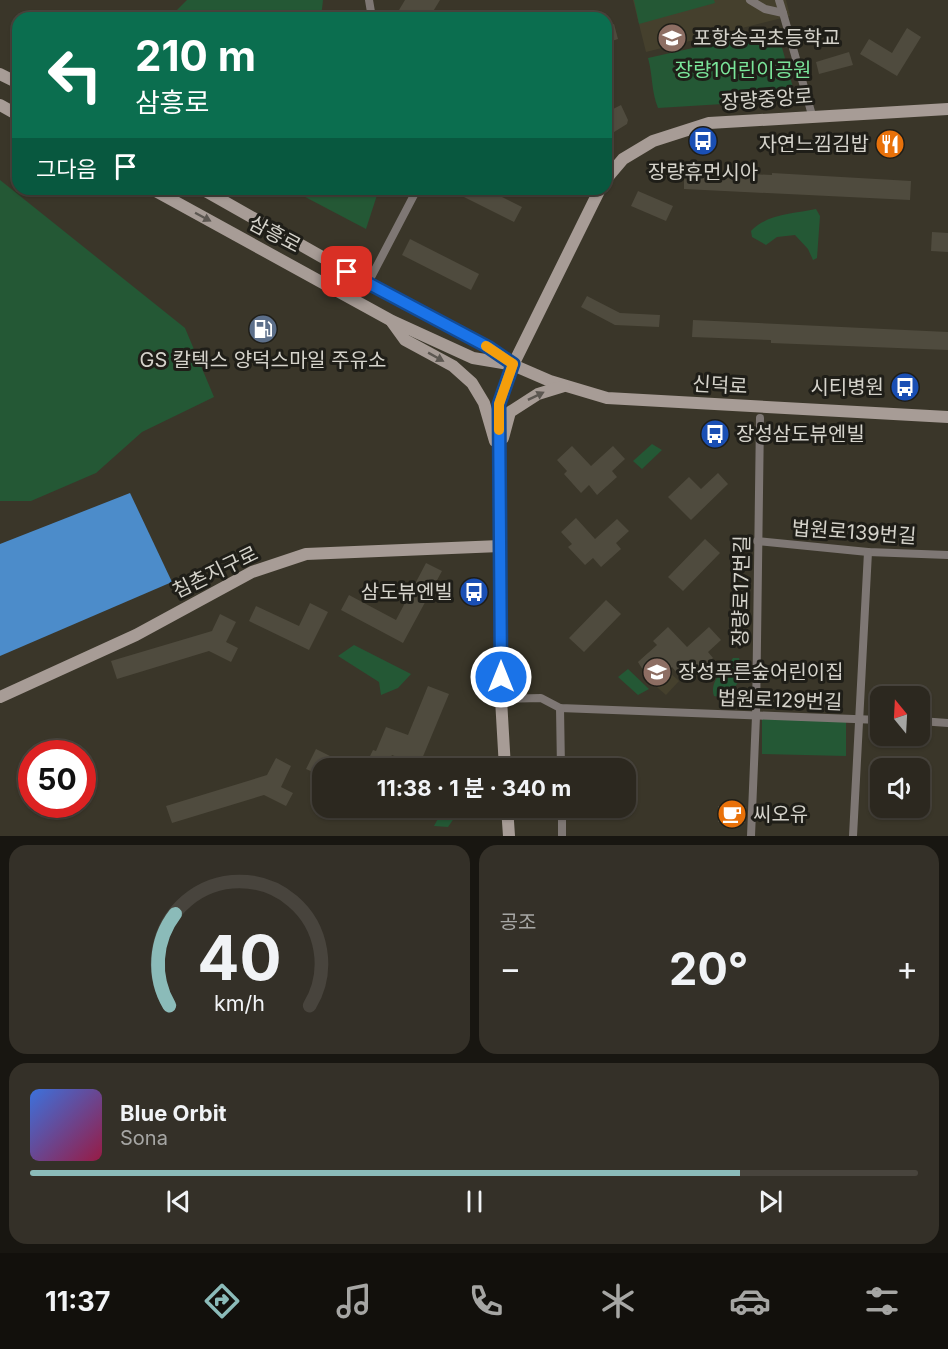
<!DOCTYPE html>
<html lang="ko">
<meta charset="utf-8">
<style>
body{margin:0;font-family:Inter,"Noto Sans KR",sans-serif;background:#343028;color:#f1f3f6;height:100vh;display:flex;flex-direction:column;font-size:22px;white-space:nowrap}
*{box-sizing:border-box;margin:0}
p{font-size:20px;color:#a6a6a4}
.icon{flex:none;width:33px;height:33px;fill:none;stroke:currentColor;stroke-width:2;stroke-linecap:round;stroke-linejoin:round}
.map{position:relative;height:836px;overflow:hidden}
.sheet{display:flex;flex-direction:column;gap:9px;padding:9px;background:#181611;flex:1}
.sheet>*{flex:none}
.banner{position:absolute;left:12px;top:12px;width:600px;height:183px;border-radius:18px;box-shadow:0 2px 4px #0004,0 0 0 2px #48443d;background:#0b6e4f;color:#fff;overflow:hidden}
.needle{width:39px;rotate:342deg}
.fabs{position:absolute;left:870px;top:686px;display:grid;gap:12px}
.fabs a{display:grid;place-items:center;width:60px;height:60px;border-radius:12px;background:#2c281f;box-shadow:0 2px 4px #0004,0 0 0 2px #48443d;font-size:30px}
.speed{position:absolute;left:18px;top:740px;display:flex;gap:12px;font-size:30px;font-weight:700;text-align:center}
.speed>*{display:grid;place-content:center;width:78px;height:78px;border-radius:50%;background:#2c281f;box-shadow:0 2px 4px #0004,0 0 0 2px #48443d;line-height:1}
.speed .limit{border:9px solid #d22;background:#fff;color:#111}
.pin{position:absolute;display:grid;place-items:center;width:51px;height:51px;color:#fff;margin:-26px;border-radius:12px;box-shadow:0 3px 9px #0006}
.me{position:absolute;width:66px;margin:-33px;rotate:0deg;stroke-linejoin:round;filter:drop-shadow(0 0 4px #0008)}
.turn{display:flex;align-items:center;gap:21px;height:126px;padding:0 24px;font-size:27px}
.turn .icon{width:78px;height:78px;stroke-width:2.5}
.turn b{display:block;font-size:42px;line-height:51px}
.then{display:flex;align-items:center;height:57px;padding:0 24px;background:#0003;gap:12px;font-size:22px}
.big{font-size:45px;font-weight:700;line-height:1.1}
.sheet .tile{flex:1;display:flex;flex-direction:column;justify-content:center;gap:9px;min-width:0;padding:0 21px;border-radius:18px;background:#343028}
.sheet .dial{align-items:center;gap:0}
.dial svg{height:156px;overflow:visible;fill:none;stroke:#48443d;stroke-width:7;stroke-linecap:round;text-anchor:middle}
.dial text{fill:#f1f3f6;stroke:none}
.song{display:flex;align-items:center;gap:18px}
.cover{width:72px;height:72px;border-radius:9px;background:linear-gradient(135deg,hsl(220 70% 55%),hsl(340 70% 35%))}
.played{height:6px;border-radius:3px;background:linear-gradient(90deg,#8bbbb9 80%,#48443d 80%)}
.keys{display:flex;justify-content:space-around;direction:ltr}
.heat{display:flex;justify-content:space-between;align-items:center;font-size:33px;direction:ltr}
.sheet .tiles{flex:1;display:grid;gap:9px;grid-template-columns:1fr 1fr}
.tile:last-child{grid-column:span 2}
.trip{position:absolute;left:312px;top:758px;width:324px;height:60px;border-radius:18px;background:#2c281f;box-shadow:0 2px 4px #0004,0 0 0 2px #48443d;font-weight:700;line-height:60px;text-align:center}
.tabs{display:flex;height:96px;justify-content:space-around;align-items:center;background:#12100c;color:#a6a6a4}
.tabs .icon{width:42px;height:42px}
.tabs .selected{color:#8bbbb9}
.tabs b{font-size:27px;color:#f1f3f6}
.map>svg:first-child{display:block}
.built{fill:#45402d}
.green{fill:#245835}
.water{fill:#4c8cca}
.building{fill:#4f4b3e}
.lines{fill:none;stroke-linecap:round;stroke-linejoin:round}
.street{stroke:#7e7774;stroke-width:8}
.secondary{stroke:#a79c96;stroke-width:12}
.oneway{fill:#5c5751}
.route-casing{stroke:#114b97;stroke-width:15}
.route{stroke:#1a73e8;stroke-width:10}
.slow{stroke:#f59e0b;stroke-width:10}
.labels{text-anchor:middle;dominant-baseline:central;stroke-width:6;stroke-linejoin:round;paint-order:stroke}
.poi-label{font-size:20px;fill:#d5d3cb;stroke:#1f1e18;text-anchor:start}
.park-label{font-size:20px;fill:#7ae59a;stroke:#1f1e18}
.street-label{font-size:20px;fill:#d5d3cb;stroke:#1f1e18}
</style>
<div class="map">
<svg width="948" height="836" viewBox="0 0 948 836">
<rect width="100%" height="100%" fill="#3a3629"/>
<g class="built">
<path d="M633,0H786L790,16L646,52Z"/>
<path d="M648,653L679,681L666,695L650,681L638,662Z"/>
</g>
<g class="green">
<path d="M187,0H323L321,18H169Z"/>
<path d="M634,0H714L715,3L639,24Z"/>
<path d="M777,29L795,95L789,100L658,108C651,91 653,76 648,58Z"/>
<path d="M0,180L185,328L214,397L142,432L96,473L31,501H0Z"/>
<path d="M290,189H379L366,229Z"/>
<path d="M816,209L820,216L817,258L813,260L808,249L795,235L777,237L766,245L752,237L751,231C768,213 794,214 816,209Z"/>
<path d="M652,444L662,450L642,469L633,461Z"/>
<path d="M354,645L411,674L398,688L381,695L379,682L338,656Z"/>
<path d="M733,658H739C745,678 738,685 723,698L714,696C709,680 725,670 733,658Z"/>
<path d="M628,669L649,689L638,695L618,677Z"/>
<path d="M762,717L846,719V756L762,754Z"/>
<path d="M444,807H453L457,814L448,827L434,826Z"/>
</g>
<path class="water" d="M130,493L172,582L0,656V544Z"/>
<g class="building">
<path d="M405,0H440L429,18H401L396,15Z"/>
<path d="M614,24L618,39L606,43V26Z"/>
<path d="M907,28L921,37L897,76L860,54L869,39L892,53Z"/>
<path d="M849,52L853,65L819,74L816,62Z"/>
<path d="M621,105L628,120L627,124L606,137V121L612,117L609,111Z"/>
<path d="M684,171L772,175V173L911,181L910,200L684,189Z"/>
<path d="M448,189H486L522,207L514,222Z"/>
<path d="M638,191L673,206L666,221L631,206Z"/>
<path d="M932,232L948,233V252L931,251Z"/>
<path d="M410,239L479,274L471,290L402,255Z"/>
<path d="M587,296L620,313L660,315L659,327L615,325L581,307Z"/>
<path d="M693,320L948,332V350L771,343V340L692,337Z"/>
<path d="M572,446L591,466L613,446L625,459L612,471L617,477L597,495L589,485L581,493L564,474L567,471L557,460Z"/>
<path d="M718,473L728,484L691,520L668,497L689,477L701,489Z"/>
<path d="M576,518L595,539L617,519L629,531L616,543L621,549L601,567L593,558L585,565L568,547L572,544L561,532Z"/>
<path d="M705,539L720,553L683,591L668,577Z"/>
<path d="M426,563L442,571L403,643L341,610L349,595L396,620Z"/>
<path d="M606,600L621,614L584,652L569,638Z"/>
<path d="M310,603L328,612L309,650L249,621L256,606L299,626Z"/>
<path d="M220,614L236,622L226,642L238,648L231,662L209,651L117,679L111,661L212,631Z"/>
<path d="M668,627L687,647L709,627L721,640L708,652L713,658L693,676L685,666L677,673L672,667L656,682L650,681L638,662L657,645L653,641Z"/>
<path d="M428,686L449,694L419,766L392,755L386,768H364L373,750L376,751L386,727L408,735Z"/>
<path d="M316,749L354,768H322V776L306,769Z"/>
<path d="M276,758L291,766L281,787L293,793L286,806L264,795L172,823L166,806L267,775Z"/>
<path d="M718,806L746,807L745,823L718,822Z"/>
</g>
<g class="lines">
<g class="street">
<path d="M369,0L372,18"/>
<path d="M750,0L765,9L783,13L812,115"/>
<path d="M779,0L783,13"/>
<path d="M368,283L414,195L415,189"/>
<path d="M757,541L868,552L948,555"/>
<path d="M501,699L541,698L560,708L880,720"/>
<path d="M560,708L561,768"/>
<path d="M920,721L948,723"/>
<path d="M562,807V836"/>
<path d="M751,836L756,716L760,418"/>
<path d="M853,836L868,552"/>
</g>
<g class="secondary">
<path d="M0,74L18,83"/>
<path d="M0,105L18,115"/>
<path d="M606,179L623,159L653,141L709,123L948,109"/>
<path d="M152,189L392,321L473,358L509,364"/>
<path d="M202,189L368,283L488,347L513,365L550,381L607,398L948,417"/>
<path d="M392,322L405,340L453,366L472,383L484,403L495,441"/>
<path d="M503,438L510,412L538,394L564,386"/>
<path d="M0,697L136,635L252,572L306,554L500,546"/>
<path d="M505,768L501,699L499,404L513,365L600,189"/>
<path d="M507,807L509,836"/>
</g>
</g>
<defs><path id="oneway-solid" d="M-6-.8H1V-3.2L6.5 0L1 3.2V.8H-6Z" transform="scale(1.5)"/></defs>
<g class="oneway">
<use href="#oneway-solid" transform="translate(203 217) rotate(28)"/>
<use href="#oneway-solid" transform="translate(436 357) rotate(29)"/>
<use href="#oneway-solid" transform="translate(536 396) rotate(-26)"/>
</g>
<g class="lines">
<g class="route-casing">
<path id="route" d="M347,272L488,347L513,364L499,404L501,677"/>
</g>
<use href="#route" class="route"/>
<path class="slow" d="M486,346L513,364L499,404V430"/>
</g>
<defs>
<g id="school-disc" transform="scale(1.5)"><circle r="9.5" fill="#8d6e63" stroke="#1f1e18"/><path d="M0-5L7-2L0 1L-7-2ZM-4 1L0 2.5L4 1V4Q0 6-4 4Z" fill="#fff"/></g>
<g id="bus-disc" transform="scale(1.5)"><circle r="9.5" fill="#1a4fb4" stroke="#1f1e18"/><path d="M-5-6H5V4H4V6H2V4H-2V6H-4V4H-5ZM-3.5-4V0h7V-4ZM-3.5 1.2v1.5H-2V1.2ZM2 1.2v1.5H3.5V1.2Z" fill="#fff"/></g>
<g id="restaurant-disc" transform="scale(1.5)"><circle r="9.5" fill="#e8710a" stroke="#1f1e18"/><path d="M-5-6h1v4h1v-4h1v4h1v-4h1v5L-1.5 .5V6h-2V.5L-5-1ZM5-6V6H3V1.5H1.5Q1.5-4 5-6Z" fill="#fff"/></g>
<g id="fuel-disc" transform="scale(1.5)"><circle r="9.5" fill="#5c6f8a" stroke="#1f1e18"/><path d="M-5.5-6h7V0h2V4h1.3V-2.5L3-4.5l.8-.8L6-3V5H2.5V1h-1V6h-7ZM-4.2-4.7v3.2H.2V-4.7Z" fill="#fff"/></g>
<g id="cafe-disc" transform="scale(1.5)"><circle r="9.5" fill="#e8710a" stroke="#1f1e18"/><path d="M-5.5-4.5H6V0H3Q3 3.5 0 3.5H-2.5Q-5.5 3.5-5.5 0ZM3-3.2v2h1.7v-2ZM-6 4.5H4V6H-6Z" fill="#fff"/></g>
</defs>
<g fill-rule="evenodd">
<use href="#school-disc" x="672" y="38"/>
<use href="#bus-disc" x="703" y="141"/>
<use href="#restaurant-disc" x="890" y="144"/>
<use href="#fuel-disc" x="263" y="329"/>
<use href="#bus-disc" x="905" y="387"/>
<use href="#bus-disc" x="715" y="434"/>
<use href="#bus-disc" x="474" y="592"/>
<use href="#school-disc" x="657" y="672"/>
<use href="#cafe-disc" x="732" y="814"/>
</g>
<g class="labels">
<g class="poi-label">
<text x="693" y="38">포항송곡초등학교</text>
<text x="869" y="144" text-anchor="end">자연느낌김밥</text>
<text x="703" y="172" text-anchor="middle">장량휴먼시아</text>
<text x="263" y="360" text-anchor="middle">GS 칼텍스 양덕스마일 주유소</text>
<text x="884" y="387" text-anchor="end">시티병원</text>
<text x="736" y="434">장성삼도뷰엔빌</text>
<text x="453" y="592" text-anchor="end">삼도뷰엔빌</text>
<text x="678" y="672">장성푸른숲어린이집</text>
<text x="753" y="814">씨오유</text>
</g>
<g class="park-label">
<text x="743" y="70">장량1어린이공원</text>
</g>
<g class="street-label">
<text transform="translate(767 99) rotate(-4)">장량중앙로</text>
<text transform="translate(275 234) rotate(28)">삼흥로</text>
<text transform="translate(720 385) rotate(3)">신덕로</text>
<text transform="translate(854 532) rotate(4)">법원로139번길</text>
<text transform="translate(215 572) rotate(-26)">침촌지구로</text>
<text transform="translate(741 591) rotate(-89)">장량로17번길</text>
<text transform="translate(780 700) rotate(2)">법원로129번길</text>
</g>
</g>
</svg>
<div class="fabs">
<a><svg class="needle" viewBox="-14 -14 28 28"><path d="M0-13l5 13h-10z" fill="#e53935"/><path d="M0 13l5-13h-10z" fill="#a6a6a4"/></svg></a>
<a><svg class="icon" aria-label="sound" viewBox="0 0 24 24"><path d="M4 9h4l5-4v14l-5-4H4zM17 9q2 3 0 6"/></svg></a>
</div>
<div class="speed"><div class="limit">50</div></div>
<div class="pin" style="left:347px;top:272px;background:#d93025"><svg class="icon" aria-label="arrive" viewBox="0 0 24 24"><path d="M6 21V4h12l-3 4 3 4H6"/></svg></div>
<svg class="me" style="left:501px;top:677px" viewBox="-20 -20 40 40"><circle r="17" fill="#1a73e8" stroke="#fff" stroke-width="3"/><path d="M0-11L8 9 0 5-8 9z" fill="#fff"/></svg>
<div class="trip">11:38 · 1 분 · 340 m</div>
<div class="banner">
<div class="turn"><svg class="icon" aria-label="left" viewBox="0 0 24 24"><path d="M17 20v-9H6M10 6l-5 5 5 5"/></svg><div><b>210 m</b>삼흥로</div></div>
<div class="then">그다음<svg class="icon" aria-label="arrive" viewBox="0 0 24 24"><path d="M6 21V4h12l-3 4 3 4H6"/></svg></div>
</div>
</div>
<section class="sheet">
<div class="tiles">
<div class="tile dial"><svg viewBox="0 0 100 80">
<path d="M14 69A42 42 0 1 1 86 69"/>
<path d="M14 69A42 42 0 0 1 17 22" stroke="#8bbbb9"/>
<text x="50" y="56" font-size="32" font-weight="700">40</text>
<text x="50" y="72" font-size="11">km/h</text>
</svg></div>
<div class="tile"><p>공조</p>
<div class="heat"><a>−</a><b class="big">20°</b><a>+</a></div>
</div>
<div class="tile">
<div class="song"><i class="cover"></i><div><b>Blue Orbit</b><p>Sona</p></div></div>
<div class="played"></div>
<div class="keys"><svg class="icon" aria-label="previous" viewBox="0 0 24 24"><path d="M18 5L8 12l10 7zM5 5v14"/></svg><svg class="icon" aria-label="pause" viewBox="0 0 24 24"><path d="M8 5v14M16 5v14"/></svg><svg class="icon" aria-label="next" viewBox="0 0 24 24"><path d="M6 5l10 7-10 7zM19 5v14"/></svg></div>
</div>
</div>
</section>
<nav class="tabs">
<b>11:37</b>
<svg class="icon selected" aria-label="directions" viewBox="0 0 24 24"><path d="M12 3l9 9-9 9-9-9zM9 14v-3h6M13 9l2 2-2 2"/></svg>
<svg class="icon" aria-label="music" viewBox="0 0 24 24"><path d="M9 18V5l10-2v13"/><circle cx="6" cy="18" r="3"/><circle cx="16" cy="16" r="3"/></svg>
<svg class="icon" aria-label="phone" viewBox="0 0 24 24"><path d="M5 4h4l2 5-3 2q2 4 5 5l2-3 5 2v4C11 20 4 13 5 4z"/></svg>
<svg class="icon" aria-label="climate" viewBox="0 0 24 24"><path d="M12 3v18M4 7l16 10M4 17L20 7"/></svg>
<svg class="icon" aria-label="car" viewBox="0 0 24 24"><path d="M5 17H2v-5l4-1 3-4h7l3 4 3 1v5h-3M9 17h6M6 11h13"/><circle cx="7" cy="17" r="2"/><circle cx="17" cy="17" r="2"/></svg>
<svg class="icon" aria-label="filters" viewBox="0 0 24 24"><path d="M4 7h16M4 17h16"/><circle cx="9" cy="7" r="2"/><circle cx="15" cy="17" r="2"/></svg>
</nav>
